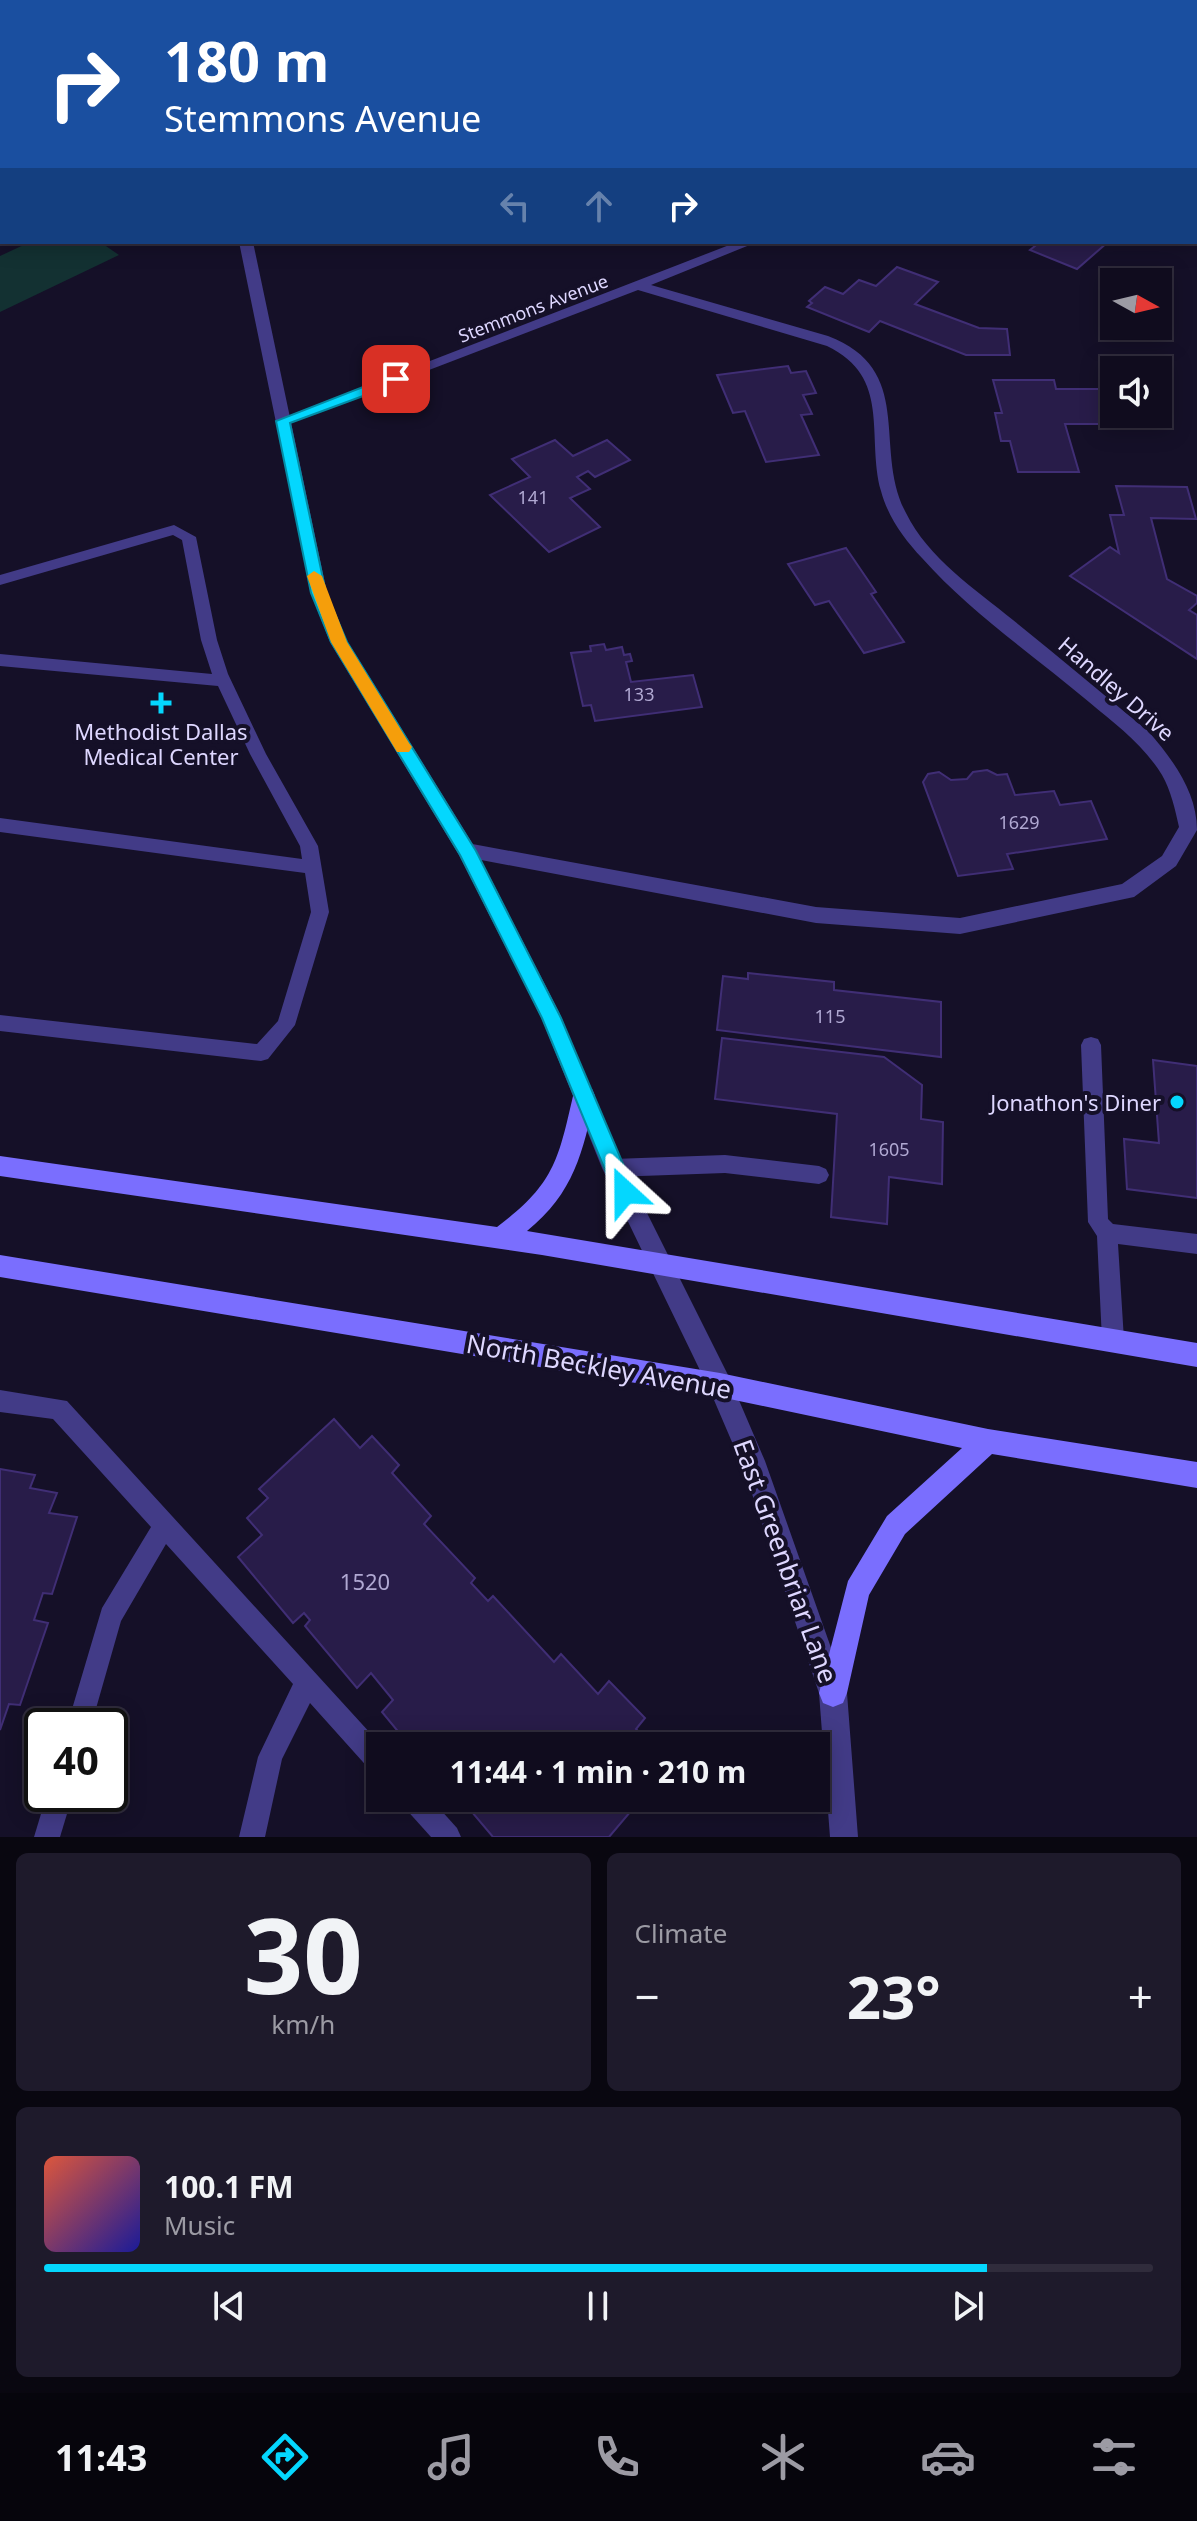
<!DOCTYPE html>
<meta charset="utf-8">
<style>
body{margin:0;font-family:"Noto Sans",sans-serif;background:#1e1a2b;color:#f1f3f6;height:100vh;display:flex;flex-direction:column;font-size:30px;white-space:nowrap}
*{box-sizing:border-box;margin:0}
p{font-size:26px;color:#9c9ba4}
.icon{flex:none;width:44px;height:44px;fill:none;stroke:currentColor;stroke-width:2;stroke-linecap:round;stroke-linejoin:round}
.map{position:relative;height:1837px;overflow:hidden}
.sheet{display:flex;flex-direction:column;gap:16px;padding:16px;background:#090710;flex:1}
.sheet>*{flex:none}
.hud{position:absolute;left:0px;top:0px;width:1198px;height:244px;box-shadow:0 4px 20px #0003,0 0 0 2px #302c3c;background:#1a4fa0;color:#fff;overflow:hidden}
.needle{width:52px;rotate:98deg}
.fabs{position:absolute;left:1100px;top:268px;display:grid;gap:16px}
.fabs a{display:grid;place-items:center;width:72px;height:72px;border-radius:0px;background:#100c1e;box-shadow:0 4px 20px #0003,0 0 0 2px #302c3c;font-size:40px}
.speed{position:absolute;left:24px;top:1708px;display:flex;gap:16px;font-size:40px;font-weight:700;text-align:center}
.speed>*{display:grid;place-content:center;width:104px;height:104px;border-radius:50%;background:#100c1e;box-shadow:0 4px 20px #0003,0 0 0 2px #302c3c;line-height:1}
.speed .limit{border:4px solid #111;border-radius:12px;background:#fff;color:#111}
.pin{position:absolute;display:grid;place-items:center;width:68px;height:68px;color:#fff;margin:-34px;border-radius:16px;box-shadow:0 4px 12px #0006}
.me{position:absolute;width:88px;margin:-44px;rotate:336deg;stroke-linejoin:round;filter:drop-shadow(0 0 6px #0008)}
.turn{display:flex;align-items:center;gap:28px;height:168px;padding:0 32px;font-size:36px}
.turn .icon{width:104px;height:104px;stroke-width:2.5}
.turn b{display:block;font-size:56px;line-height:68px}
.lanes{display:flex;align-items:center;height:76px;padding:0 32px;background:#0003;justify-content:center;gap:40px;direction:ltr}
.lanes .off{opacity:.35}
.big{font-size:60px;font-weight:700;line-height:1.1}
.sheet .widget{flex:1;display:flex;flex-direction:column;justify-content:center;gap:12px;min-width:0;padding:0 28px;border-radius:12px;background:#1e1a2b}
.sheet .dial{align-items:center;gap:0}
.dial b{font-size:104px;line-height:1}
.song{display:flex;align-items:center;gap:24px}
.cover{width:96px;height:96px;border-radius:12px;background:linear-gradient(135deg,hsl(10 70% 55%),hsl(240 70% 35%))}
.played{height:8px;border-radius:4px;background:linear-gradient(90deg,#04d7fe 85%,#302c3c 85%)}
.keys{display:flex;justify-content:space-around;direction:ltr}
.heat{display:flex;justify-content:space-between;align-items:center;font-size:44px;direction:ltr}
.sheet .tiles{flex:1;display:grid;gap:16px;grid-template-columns:1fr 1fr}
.widget:last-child{grid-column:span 2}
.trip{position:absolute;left:366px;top:1732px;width:464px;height:80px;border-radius:0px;background:#100c1e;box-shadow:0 4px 20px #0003,0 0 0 2px #302c3c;font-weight:700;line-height:80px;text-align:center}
.dock{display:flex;height:128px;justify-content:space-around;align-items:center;background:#06050c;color:#9c9ba4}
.dock .icon{width:56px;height:56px}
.dock .on{color:#04d7fe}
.dock b{font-size:36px;color:#f1f3f6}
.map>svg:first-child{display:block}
.green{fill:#133132}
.building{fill:#281c49;stroke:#402e75;stroke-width:2}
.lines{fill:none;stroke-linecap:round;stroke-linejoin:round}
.service{fill:#423b87;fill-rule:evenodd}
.minor{fill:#423b87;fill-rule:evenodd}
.tertiary{fill:#423b87;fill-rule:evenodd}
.secondary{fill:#7a6efe;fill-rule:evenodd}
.route{fill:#04d7fe;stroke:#038ca5;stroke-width:2}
.slow{fill:#f59e0b}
.poi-dot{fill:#04d7fe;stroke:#151028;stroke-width:3}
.labels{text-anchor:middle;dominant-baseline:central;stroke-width:8;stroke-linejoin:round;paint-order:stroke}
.far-street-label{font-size:18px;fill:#ded7ff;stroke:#151028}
.number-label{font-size:18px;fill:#b0a8d2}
.street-label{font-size:22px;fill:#ded7ff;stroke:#151028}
.poi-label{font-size:22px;fill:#ded7ff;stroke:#151028}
.near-number-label{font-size:22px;fill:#b0a8d2}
.near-street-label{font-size:26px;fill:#ded7ff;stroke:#151028}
</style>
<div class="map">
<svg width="1197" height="1837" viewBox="0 0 1197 1837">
<rect width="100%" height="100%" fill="#151028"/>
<path class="green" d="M30,242H100L119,255L0,312V256Z"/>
<g class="building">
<path d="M1040,242H1108L1077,269L1030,250Z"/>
<path d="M897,267L938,282L915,304L979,328L1007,329L1010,355H966L880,321L869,332L807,307L812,303L809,301L825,287L843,294L859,280L876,286Z"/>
<path d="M788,366L791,373L806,371L816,393L803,395L812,414L801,415L819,455L766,462L745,411L733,413L717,375Z"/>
<path d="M993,380H1054L1056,389H1114V414H1131L1135,424H1065L1079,472H1018L1010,441H1001L995,413H1002Z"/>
<path d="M555,440L573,456L607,440L630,460L595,477L588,471L577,477L590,489L570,498L600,527L549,552L490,495L530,477L512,459Z"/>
<path d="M1116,486L1187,487L1196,519L1151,518L1167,579L1197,596V603L1189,610L1197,615V659L1070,576L1110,547L1119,553L1110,515H1124Z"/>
<path d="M846,548L876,592L871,594L904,642L864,653L829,601L815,605L788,564Z"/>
<path d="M604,644L606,650L622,647L624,655L630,654L632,661L626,662L631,682L693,675L702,707L595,721L591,705L583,706L571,653L591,651L590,646Z"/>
<path d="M987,770L997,775L1007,774L1015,795L1054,791L1060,805L1091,801L1107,839L1007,854L1013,869L958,876L923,782L928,774L939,772L951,780L967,779L973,772Z"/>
<path d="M748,973L834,982V990L941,1002V1057L717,1030L723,976L748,979Z"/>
<path d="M722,1038L884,1057L922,1085L921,1119L943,1122L942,1184L889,1177L887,1224L831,1217L837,1114L715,1099Z"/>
<path d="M1153,1060L1197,1066V1198L1127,1189L1124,1139L1159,1143Z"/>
<path d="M334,1419L360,1448L372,1436L399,1465L392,1473L431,1516L424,1524L475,1578L471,1583L488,1601L493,1596L554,1662L561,1654L598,1694L609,1681L645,1718L636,1729L651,1746H410L382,1712L393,1700L371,1673L357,1688L305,1626L310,1620L304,1613L293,1623L238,1557L262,1535L247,1518L268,1498L259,1489Z"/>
<path d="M0,1469L35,1475L30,1488L57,1493L49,1513L77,1517L52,1594L43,1593L34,1620L48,1623L20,1705L9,1704L0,1730Z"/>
<path d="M471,1798H470H642L609,1837H493L466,1805Z"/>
</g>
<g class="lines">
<g class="service">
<rect x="555" y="0" width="10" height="2"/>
<path d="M174,525L196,537L217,640L228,674L266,754L318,846L329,912L295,1025L268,1059L261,1061L0,1031V1015L257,1044L278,1021L311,912L305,873L0,832V818L302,859L300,846L250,754L218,686L0,666V654L212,674L201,640L182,540L173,535L0,585V575Z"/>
<path d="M1091,1037L1098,1039L1101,1045L1108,1219L1113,1224L1197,1234V1254L1118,1244L1124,1340L1121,1347L1113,1350L1105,1347L1102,1340L1097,1236L1088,1222L1081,1045L1084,1039Z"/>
<path d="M725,1155L819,1166L826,1169L829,1175L826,1181L819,1184L725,1173L613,1177L606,1174L603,1168L606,1162L613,1159Z"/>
<path d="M0,1390L67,1401L382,1746H380V1774L371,1771L310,1703L282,1759L265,1837H239L258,1757L293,1684L166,1544L121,1621L91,1726H67L102,1608L151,1527L53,1419L0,1412Z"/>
<path d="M47,1794H73L60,1837H34Z"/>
<path d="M400,1798H430L457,1828L461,1837H431L404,1807Z"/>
</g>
<g class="minor">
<path d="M232,0H244L231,2Z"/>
<path d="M826,0H839L841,2H828Z"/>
<rect x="1196" y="136" width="1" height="8"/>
<path d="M737,242H757L651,285L828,336C917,370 872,448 906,513C928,558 975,589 1013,620C1059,657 1104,695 1149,732C1173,760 1197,792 1197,830L1176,866L1134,897L960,934L816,923L460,856L457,851L460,846L467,843L816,907L960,918L1122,884L1162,856L1179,827C1175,809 1171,791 1162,775C1143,744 1115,724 1089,702C1034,656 969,611 922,558C904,539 888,517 881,491C866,436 892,377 827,346L638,290L288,424H278L275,421Z"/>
</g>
<g class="tertiary">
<path d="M112,0H126L128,2H114Z"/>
<path d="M239,242H253L327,593L347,641L474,846L559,1012L623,1165L729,1377L765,1461L847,1693L858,1837H830L819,1693L744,1470L711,1393L602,1168L542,1019L459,855L330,642L311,593Z"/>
</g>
<g class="secondary">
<path d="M584,1087L592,1089L595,1096C583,1152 574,1193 527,1231L1197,1343V1367L542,1255L0,1176V1156L497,1227C553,1185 558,1162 573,1096L576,1089Z"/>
<path d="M0,1255L720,1373L988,1429L1197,1462V1488L992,1454L905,1534L869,1595L847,1693L843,1703L833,1707L823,1703L819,1693L848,1581L887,1516L962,1448L720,1397L0,1277Z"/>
</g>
</g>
<path class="route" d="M396,374L401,376V382L290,423L326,593L347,642L476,851L561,1018L635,1192L632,1199L625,1202L617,1199L542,1018L460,855L331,642L311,593L276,421Z"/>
<path class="slow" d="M314,571L322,576L347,642L409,743L412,747L409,752H397L331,642L307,576Z"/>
<g class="poi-dot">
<path d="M157 691h8v8h8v8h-8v8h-8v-8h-8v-8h8z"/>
<circle cx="1177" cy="1102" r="8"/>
</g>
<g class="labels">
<g class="far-street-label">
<text transform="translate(533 308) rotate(-21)">Stemmons Avenue</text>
</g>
<g class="number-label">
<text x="533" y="497">141</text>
<text x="639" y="694">133</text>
<text x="1019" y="822">1629</text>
<text x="830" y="1016">115</text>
<text x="889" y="1149">1605</text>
</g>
<g class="street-label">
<text transform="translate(1117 688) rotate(41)">Handley Drive</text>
</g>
<g class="poi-label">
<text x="161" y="731">Methodist Dallas<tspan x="161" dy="25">Medical Center</tspan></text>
<text x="1161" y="1102" text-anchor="end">Jonathon's Diner</text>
</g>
<g class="near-number-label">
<text x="365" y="1581">1520</text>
</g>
<g class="near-street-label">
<text transform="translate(599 1366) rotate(10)">North Beckley Avenue</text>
<text transform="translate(786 1561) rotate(70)">East Greenbriar Lane</text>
</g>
</g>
</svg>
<div class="fabs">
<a><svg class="needle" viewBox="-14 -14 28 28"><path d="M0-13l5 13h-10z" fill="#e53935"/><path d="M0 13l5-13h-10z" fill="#9c9ba4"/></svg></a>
<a><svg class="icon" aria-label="sound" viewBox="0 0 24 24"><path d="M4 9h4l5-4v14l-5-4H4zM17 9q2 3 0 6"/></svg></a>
</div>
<div class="speed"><div class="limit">40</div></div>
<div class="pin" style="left:396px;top:379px;background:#d93025"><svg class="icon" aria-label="arrive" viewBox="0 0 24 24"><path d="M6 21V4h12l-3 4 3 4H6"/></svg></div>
<svg class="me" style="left:625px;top:1192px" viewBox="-20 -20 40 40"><path d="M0-17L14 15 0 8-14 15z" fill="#04d7fe" stroke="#fff" stroke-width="4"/></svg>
<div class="trip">11:44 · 1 min · 210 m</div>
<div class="hud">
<div class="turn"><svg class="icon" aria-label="right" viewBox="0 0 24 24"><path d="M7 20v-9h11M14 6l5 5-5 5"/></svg><div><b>180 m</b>Stemmons Avenue</div></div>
<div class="lanes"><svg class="icon off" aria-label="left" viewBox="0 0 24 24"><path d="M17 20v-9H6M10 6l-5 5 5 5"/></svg><svg class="icon off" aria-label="ahead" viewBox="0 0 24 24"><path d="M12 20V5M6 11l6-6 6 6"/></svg><svg class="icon" aria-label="right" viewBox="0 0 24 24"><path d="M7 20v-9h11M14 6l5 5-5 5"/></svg></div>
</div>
</div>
<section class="sheet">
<div class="tiles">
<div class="widget dial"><b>30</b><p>km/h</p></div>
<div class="widget"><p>Climate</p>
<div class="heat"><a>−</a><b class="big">23°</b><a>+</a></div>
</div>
<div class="widget">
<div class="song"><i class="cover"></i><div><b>100.1 FM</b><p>Music</p></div></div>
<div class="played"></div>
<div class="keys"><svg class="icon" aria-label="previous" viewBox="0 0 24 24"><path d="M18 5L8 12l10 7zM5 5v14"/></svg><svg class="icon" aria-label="pause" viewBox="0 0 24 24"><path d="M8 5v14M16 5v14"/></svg><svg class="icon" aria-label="next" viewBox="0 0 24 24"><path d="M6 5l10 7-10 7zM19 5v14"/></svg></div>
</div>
</div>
</section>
<nav class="dock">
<b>11:43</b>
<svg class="icon on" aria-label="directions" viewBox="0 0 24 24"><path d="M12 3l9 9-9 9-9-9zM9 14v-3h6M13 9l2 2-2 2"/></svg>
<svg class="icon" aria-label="music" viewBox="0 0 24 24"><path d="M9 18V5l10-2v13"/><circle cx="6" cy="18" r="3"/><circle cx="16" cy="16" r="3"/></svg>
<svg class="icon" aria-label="phone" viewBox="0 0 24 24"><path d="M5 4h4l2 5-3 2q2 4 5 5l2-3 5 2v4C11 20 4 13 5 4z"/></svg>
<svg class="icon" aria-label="climate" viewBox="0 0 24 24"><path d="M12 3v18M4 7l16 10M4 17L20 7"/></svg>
<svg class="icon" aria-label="car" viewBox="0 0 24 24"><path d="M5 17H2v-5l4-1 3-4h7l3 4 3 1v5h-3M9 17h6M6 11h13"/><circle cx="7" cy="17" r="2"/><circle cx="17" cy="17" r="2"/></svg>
<svg class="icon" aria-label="filters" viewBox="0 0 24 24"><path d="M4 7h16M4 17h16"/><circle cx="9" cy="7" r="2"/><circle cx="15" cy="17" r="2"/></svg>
</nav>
